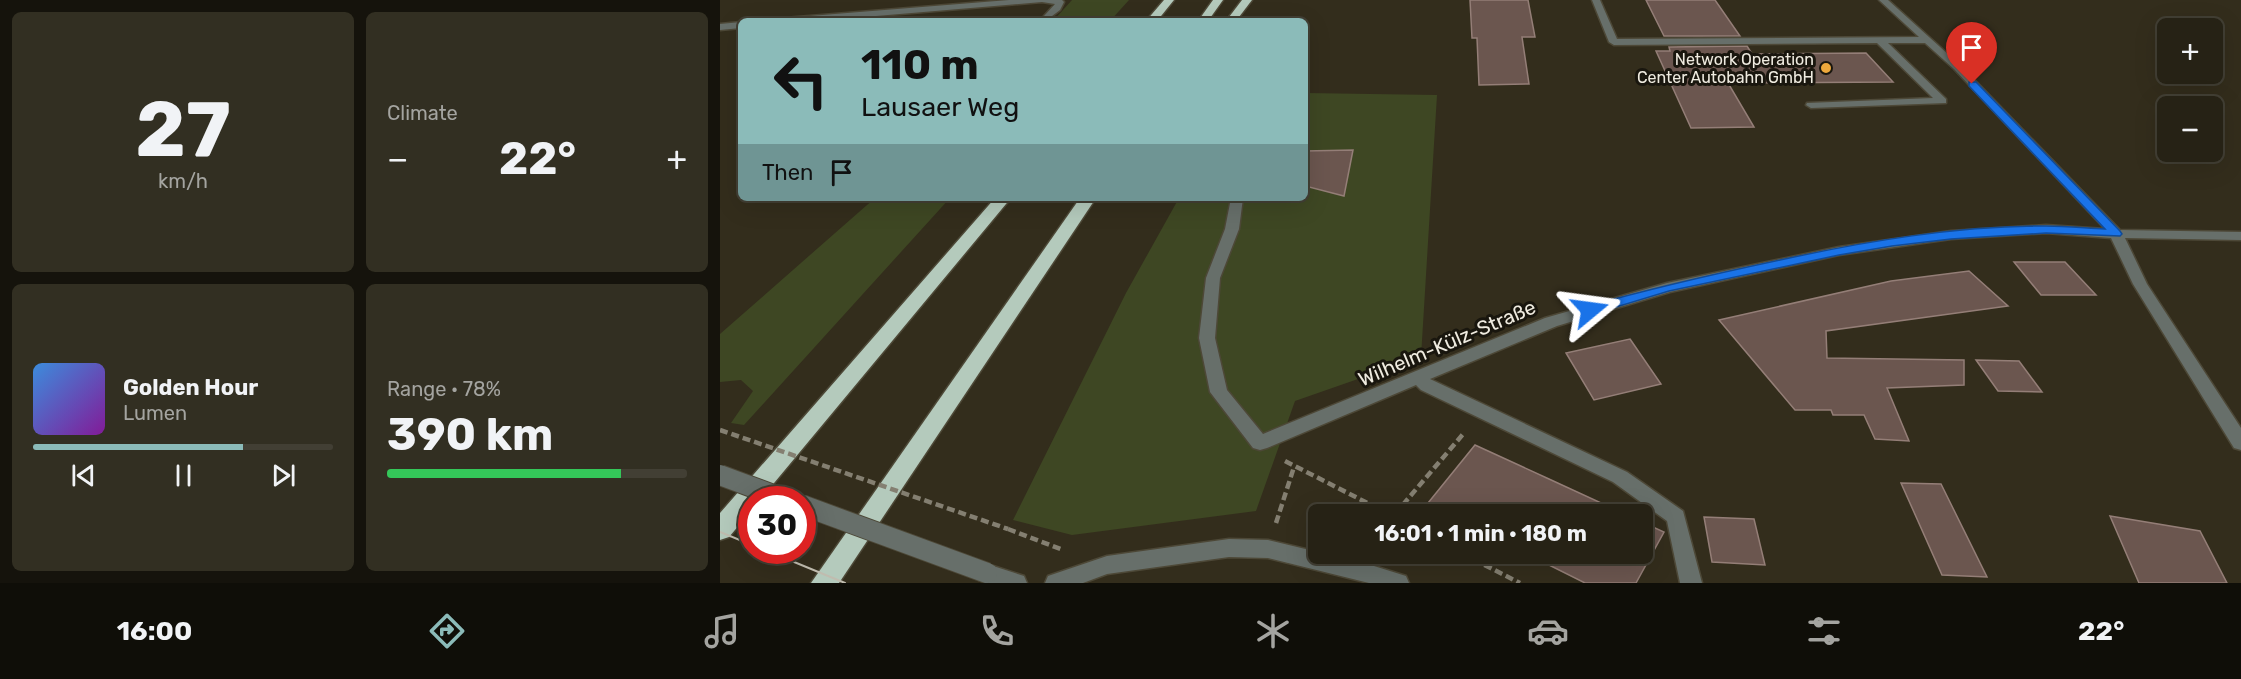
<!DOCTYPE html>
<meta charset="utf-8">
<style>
body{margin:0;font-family:Rubik,sans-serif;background:#322f22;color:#f1f3f6;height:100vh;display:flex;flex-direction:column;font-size:22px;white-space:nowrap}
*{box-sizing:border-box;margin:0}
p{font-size:20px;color:#a4a4a0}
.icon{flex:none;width:33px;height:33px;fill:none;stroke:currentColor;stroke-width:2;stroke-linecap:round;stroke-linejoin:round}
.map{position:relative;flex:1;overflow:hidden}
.details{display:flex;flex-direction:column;gap:12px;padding:12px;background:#15130c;width:720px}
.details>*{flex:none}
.guide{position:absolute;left:18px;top:18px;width:570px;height:183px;border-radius:9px;box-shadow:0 6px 24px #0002,0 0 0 2px #423f34;background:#8bbbb9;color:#111;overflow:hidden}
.buttons{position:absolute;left:1437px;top:18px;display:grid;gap:12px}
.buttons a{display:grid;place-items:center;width:66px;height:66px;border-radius:9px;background:#262215;box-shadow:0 6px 24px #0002,0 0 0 2px #423f34;font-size:30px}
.speed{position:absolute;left:18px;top:486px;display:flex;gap:12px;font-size:30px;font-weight:700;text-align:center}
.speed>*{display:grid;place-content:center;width:78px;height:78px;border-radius:50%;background:#262215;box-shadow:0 6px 24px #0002,0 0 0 2px #423f34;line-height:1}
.speed .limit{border:9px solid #d22;background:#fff;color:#111}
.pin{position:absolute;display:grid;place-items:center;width:51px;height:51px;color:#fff;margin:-62px -26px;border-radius:50% 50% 50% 0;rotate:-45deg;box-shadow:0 0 6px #0007}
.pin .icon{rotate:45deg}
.me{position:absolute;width:66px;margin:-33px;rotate:74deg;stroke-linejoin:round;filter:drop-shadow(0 0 4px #0008)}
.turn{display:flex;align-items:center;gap:21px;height:126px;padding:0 24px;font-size:27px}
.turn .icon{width:78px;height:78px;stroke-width:2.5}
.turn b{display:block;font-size:42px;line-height:51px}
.then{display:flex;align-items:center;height:57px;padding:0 24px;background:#0003;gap:12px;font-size:22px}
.big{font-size:45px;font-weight:700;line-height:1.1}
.details .widget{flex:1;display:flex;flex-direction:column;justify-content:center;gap:9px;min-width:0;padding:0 21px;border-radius:9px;background:#322f22}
.details .dial{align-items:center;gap:0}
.dial b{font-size:78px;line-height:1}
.song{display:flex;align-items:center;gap:18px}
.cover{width:72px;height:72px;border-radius:9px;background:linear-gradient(135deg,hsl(210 70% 55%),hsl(290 70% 35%))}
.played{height:6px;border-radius:3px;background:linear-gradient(90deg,#8bbbb9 70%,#423f34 70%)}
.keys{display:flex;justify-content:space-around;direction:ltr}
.heat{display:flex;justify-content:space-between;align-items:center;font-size:33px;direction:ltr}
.charge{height:9px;border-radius:4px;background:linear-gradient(90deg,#34c759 78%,#423f34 0)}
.details .tiles{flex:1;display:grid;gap:12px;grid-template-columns:repeat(2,1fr)}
.trip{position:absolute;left:588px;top:504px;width:345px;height:60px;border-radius:9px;background:#262215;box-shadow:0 6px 24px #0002,0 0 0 2px #423f34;font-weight:700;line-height:60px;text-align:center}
.dock{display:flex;height:96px;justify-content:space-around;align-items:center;background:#0f0e08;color:#a4a4a0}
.dock .icon{width:42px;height:42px}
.dock .active{color:#8bbbb9}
.dock b{font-size:27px;color:#f1f3f6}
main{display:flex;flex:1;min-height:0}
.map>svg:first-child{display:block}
.green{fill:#3e4723}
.building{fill:#6b564f;stroke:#947e77;stroke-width:1.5}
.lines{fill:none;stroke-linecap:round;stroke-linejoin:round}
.minor-casing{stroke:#4d4837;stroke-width:3}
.highway-casing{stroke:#4d4837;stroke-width:3}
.path{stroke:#847f71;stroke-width:4.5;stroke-dasharray:8 4;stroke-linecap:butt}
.minor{fill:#676f6a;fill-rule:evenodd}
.highway{fill:#b4cabc;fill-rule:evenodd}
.tram{stroke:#c0bcaf;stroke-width:2}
.minor-bridge-casing{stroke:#4d4837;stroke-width:22;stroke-linecap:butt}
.path-bridge{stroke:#847f71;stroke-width:4.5;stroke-dasharray:8 4;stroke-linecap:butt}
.minor-bridge{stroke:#676f6a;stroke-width:20}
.route{fill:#1a73e8;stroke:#114b97;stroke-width:1.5}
.poi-dot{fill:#eda83c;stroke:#19160e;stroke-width:2}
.labels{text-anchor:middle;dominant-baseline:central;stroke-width:6;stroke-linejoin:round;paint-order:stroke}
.far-poi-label{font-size:16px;fill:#efebe0;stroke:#19160e;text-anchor:end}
.street-label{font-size:20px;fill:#efebe0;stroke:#19160e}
</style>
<main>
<section class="details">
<div class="tiles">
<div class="widget dial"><b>27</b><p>km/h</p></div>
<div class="widget"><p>Climate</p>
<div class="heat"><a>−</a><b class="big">22°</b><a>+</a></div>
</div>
<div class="widget">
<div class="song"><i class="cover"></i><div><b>Golden Hour</b><p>Lumen</p></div></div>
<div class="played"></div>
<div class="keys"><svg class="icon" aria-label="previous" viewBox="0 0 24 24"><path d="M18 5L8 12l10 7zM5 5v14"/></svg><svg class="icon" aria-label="pause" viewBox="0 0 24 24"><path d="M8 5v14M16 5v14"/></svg><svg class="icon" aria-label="next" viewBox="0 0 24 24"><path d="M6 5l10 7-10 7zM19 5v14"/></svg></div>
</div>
<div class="widget"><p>Range · 78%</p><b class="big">390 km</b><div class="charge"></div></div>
</div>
</section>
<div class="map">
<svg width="1521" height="583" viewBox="0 0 1521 583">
<rect width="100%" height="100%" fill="#332d1c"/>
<g class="green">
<path d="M352,0H409L390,21H333Z"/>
<path d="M585,93L717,95L701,357L575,401L536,511L352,535L293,520L406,293L459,198H585Z"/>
<path d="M155,198H230L24,425L11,423L33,391L21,380L0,382V334Z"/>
</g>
<g class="building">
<path d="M750,0H808L815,37H802L809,84L759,85L757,38H752Z"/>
<path d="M926,0H995L1020,36H944Z"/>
<path d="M1027,46L1032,54L1146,53L1173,82L1008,83L1034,127L971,128L936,51H950L949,47Z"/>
<path d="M633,150L624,196L585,186V151Z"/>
<path d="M1294,262H1345L1376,295H1321Z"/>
<path d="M1249,271L1288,306L1106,331L1107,358L1244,360V385L1167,388L1189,441L1155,439L1144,415H1113L1111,410H1075L999,320L1171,281Z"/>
<path d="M910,339L941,384L874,400L846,353Z"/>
<path d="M1256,360L1299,361L1322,392L1278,391Z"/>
<path d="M755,445L829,479L905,514H731L708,503Z"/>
<path d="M1181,483L1221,484L1267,577L1222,575Z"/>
<path d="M1390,516L1480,531L1507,583H1419Z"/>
<path d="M984,517L1034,519L1045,565L992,562Z"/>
<path d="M922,522L944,532L916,583H865L807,554H922Z"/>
</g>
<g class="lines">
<g class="minor-casing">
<g id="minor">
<path d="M289,0H342L344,2L340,10L328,19L324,16L335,4L322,2L97,21H61L65,18Z"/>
<path d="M872,0H880L897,39L1199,37L1159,0H1168L1240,65L1400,230L1521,232V240L1405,238L1427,284L1521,428V450L1514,448L1413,284L1391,238L1326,233L1231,239L1119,255L950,292L837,326L710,379L907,472L963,511L982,583H960L947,521L893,482L701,390L696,385L547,448L540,450L533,448L490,392L479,338L486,278L505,229L511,198H523L519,229L500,278L495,338L507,390L543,434L825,318L947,283L1119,247L1231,231L1326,225L1385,229L1234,69L1205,43H1168L1226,99V103L1091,108L1086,105L1087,103L1213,98L1157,43L894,45L889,42Z"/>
<path d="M21,22V28L0,30V24Z"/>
<path d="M509,539L548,540L598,552V554L638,561L686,576L689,583H649L548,558L509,557L387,574L363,583H325L328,576L387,556Z"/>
<path d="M267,564L304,576L307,583H269L259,580L256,573L259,566Z"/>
</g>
</g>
<g class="highway-casing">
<g id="highway">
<path d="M444,0H454L437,21H426Z"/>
<path d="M493,0H503L488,21H478Z"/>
<path d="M522,0H532L516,21H506Z"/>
<path d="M275,198H291L40,500H32V510L9,537L0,540V513Z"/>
<path d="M360,198H376L119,583H91Z"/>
</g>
</g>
<g class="path">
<path d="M565,461L669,514"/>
<path d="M675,514L744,433"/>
<path d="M556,523L574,467"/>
<path d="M288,529L343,550"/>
<path d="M743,554L800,583"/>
</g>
<use href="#minor" class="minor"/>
<use href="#highway" class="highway"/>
<g class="tram">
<path d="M0,532L32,545"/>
<path d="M45,550L125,583"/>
</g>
<g class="minor-bridge-casing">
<g id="minor-bridge">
<path d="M0,475L67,500"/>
<path d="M82,505L267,573"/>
</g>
</g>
<path class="path-bridge" d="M0,430L288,529"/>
<use href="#minor-bridge" class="minor-bridge"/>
</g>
<path class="route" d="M1249,82H1256L1400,231L1402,234L1400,236L1326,233L1231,239L1172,246L1119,255L949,291L870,315L863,310L865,307C929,289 994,274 1060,260C1147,241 1236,226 1326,226C1345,226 1365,228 1385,229L1249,86Z"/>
<circle class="poi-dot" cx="1106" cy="68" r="6"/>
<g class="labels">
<g class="far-poi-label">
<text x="1094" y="59">Network Operation<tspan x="1094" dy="18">Center Autobahn GmbH</tspan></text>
</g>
<g class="street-label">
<text transform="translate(727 343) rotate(-23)">Wilhelm-Külz-Straße</text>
</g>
</g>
</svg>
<div class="buttons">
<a>+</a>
<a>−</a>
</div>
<div class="speed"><div class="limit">30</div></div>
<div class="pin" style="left:1252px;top:84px;background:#d93025"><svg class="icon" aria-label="arrive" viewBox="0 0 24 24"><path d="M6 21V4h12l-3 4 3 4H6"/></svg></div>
<svg class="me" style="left:870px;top:310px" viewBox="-20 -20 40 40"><path d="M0-17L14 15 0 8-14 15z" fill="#1a73e8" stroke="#fff" stroke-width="4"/></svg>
<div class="trip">16:01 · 1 min · 180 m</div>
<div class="guide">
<div class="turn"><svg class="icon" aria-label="left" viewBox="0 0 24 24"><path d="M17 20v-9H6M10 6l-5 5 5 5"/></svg><div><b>110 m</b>Lausaer Weg</div></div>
<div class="then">Then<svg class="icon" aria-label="arrive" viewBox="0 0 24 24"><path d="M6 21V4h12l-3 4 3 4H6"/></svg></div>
</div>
</div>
</main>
<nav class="dock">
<b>16:00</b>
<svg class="icon active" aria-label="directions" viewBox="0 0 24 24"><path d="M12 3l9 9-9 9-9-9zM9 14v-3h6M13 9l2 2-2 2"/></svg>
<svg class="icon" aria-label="music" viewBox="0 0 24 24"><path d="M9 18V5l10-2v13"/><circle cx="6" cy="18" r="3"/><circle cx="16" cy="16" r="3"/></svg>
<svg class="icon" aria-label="phone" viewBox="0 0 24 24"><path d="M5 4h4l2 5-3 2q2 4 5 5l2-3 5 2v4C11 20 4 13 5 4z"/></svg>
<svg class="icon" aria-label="climate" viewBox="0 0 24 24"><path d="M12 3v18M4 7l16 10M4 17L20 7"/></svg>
<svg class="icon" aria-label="car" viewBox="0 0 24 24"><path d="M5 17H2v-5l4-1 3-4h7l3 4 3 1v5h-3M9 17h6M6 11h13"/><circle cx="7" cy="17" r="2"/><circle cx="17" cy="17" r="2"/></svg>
<svg class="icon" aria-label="filters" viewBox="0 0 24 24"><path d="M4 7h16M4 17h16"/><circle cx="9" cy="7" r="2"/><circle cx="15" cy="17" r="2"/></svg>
<b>22°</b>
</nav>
